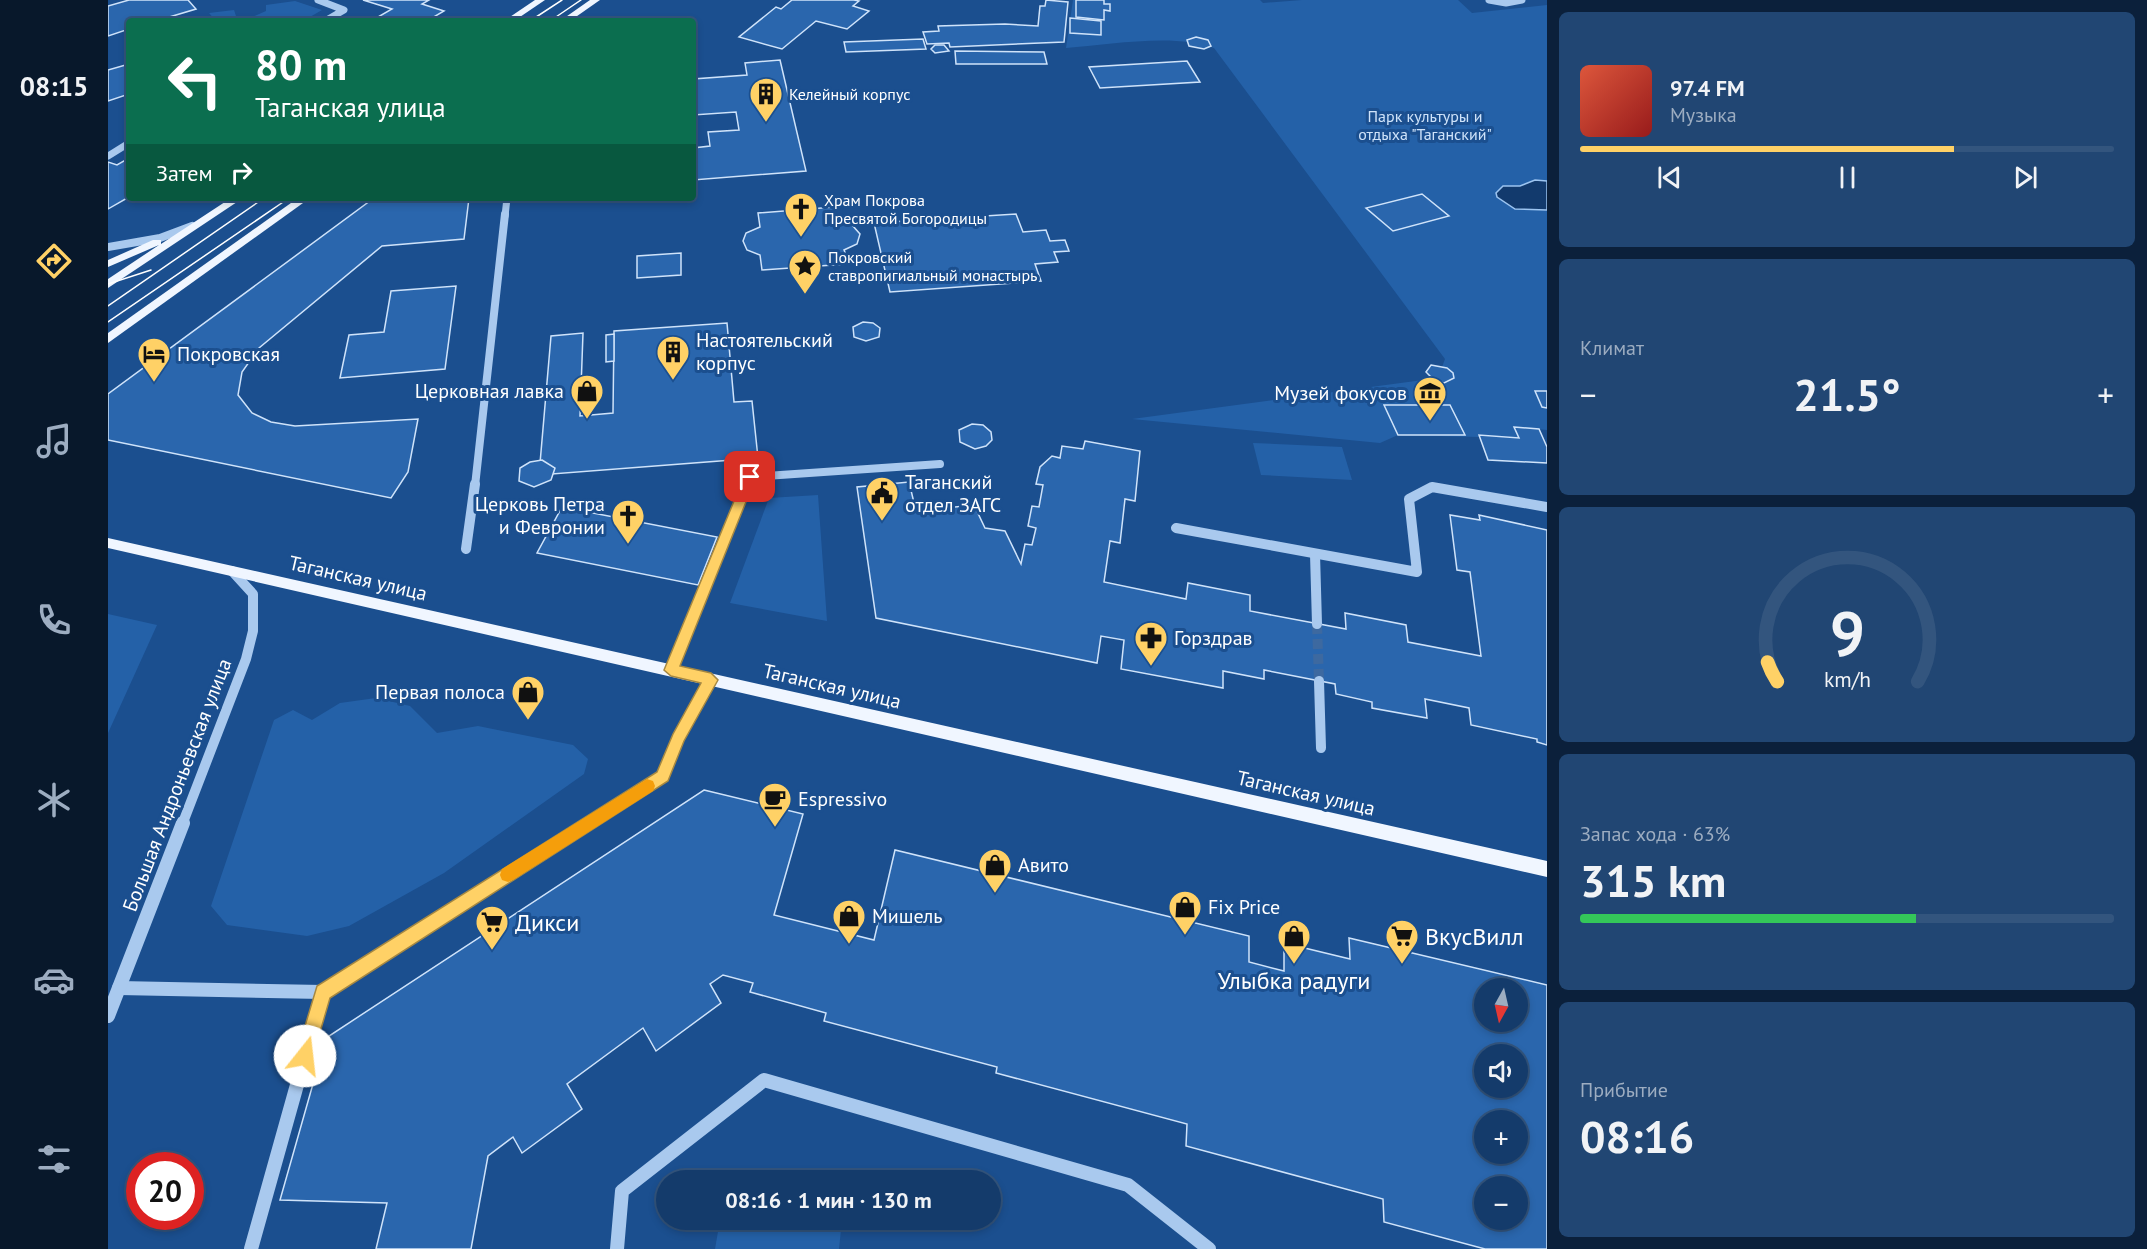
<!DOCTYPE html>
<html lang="ru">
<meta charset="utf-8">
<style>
body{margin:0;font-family:"PT Sans",sans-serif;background:#214673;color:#f1f3f6;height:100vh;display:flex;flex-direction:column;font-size:22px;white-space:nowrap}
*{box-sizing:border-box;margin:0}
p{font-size:20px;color:#9dadc1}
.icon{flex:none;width:33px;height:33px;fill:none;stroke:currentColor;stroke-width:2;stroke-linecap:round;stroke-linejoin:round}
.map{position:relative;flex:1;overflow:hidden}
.details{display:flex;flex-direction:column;gap:12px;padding:12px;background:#0b203b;width:600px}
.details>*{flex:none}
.top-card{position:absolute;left:18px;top:18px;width:570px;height:183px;border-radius:6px;box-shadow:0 3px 9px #0003,0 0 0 2px #33557e;background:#0b6e4f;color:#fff;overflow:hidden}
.needle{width:39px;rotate:188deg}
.tools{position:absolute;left:1366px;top:978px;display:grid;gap:12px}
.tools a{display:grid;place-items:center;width:54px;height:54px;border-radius:50%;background:#143b6b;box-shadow:0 3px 9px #0003,0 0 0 2px #33557e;font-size:30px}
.speed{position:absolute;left:18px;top:1152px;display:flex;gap:12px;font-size:30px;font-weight:700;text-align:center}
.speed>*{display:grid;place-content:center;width:78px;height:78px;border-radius:50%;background:#143b6b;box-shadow:0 3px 9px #0003,0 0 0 2px #33557e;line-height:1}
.speed .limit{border:9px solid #d22;background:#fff;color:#111}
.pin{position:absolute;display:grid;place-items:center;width:51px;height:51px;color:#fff;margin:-26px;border-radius:12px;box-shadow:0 3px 9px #0006}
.me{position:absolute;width:66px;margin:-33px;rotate:16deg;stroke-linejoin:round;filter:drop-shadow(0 0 4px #0008)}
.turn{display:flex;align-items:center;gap:21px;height:126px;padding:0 30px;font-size:27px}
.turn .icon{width:78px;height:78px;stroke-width:2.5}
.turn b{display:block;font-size:42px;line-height:51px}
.then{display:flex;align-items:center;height:57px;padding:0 30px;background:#0003;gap:12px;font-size:22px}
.big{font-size:45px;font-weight:700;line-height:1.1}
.details .widget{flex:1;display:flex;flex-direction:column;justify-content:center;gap:9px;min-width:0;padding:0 21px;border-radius:9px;background:#214673}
.details .dial{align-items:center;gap:0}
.dial svg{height:156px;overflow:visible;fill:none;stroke:#33557e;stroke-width:7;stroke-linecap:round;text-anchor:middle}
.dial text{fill:#f1f3f6;stroke:none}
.song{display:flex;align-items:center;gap:18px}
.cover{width:72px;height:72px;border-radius:9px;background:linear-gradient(135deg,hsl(10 70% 55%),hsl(0 70% 35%))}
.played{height:6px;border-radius:3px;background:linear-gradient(90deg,#ffd166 70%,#33557e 70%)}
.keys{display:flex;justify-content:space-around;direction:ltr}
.heat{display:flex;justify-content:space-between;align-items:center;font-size:33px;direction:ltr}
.charge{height:9px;border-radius:4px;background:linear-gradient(90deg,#34c759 63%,#33557e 0)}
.trip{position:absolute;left:548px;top:1170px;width:345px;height:60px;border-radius:30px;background:#143b6b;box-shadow:0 3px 9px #0003,0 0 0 2px #33557e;font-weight:700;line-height:60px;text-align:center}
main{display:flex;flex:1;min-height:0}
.tabs{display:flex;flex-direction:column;width:108px;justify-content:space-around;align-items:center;background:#08182b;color:#9dadc1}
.tabs .icon{width:42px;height:42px}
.tabs .on{color:#ffd166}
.tabs b{font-size:27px;color:#f1f3f6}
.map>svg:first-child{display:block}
.green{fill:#2461a8}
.water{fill:#123a6d;stroke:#9cc4f0;stroke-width:1.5}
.building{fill:#2a66ad;stroke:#cfe3fa;stroke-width:1.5;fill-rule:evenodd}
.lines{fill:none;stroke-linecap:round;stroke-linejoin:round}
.minor-tunnel{stroke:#3d69a0;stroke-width:10;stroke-dasharray:10 5;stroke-linecap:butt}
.minor-far3{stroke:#a9c9ee;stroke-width:7}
.minor-far2{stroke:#a9c9ee;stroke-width:8}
.minor-far1{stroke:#a9c9ee;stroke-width:10}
.minor{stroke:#a9c9ee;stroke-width:14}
.major{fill:#f0f6ff;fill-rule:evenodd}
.tram{stroke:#fff;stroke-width:1.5}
.route{fill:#ffd166;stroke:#a68842;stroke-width:1.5}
.slow{fill:#f59e0b}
.labels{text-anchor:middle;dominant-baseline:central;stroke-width:6;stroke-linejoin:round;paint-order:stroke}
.far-poi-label{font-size:16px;fill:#fff;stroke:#1b4f8f;text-anchor:start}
.far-park-label{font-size:16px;fill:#cfe3fa;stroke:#1b4f8f}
.poi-label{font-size:20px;fill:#fff;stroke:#1b4f8f;text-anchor:start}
.street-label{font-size:20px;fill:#fff;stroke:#1b4f8f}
.near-poi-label{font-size:24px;fill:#fff;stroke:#1b4f8f;text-anchor:start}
</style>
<main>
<nav class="tabs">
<b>08:15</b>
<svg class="icon on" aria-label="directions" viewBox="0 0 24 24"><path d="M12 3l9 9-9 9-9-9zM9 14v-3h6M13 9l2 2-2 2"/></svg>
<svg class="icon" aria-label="music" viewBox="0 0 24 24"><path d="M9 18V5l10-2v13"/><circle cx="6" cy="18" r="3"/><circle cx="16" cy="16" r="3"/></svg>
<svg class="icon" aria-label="phone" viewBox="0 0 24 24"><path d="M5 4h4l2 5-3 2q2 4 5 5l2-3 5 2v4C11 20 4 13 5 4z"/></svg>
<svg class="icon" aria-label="climate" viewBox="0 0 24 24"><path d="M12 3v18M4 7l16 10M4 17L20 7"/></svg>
<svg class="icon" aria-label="car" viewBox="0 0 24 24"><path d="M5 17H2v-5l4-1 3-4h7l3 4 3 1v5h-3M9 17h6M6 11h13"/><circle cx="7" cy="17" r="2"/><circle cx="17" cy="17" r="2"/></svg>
<svg class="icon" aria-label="filters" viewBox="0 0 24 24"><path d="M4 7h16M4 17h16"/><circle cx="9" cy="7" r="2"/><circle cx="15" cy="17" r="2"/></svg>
</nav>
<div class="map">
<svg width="1439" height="1249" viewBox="0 0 1439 1249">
<rect width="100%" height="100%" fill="#1b4f8f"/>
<g class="green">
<path d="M965,0H1152L1155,3L1194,0H1350L1364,13L1439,5V430L1407,427L1411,438L1290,435L1272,443L1024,419L1330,378L1337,359L1106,48C1066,33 1001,45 958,48Z"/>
<path d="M187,1L214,10L195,21H108L101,13L126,10L128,16L144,17L158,11V5Z"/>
<path d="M1145,443L1234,447L1244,480L1153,475Z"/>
<path d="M710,495L719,621L622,603L661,498Z"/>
<path d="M0,614L49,625L0,733Z"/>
<path d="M268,698L302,706L329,733L370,726L465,745L480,759L476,774L336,873L241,926L199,936L119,925L103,906L166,720L185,710L204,720L232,703Z"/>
<path d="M612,1220H734L731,1249H607Z"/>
</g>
<path class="water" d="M1427,180L1439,181V210L1407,209L1389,197L1388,193L1395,186H1412Z"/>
<g class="building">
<path d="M21,0H80L88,9L48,21H21V29L0,36V6Z"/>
<path d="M255,0H321L314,4L336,11L319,21H263L284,9Z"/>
<path d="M684,0H746L751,1L745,6L761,11L739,29L708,21L674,49L631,37L668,7L673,9Z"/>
<path d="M938,0L960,2L956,42L842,47L841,43L819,44L815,32L831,31L830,26L897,24L930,26L932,6H937Z"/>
<path d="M968,0H996V4H1002V11L996,10V20L968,17Z"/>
<path d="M962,18L993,21V35L962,33Z"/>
<path d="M1088,37L1100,40L1103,46L1096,49L1081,46L1079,40Z"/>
<path d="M815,39L818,49L738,52L736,42Z"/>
<path d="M827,45H836L841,51L827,53L823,49Z"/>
<path d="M847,51L936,52L939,64H848Z"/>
<path d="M672,60L698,171L585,180V148L602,146L600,132L631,130L628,112L585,115V79L639,75L637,63Z"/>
<path d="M1079,61L1092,82L992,88L981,67Z"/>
<path d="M21,64V94L0,101V70Z"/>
<path d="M21,158V197L0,209V162L9,165Z"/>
<path d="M1314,194L1341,216L1285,231L1258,208Z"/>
<path d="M266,198H361L356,239L274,246L151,348L134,372L130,395L144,413L163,422L187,426L310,419L300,472L283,498L0,440V394Z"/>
<path d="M726,207L728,221L744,225L752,234L749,244L736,250L739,257V264L654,270L652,255L639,250L635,241L638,233L652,227L650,213Z"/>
<path d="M908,214L915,232L938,230L942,241L957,240L961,251L946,252L950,262L927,264L933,281L782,292L766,223Z"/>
<path d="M573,253V275L529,278V256Z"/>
<path d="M348,286L337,369L232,378L241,335L276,332L283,291Z"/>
<path d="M755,322L765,323L772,328L771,337L758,341L746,337L745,327Z"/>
<path d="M619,323L626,402L644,401L650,458L431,475L443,336L475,333L472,416L505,413L506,331Z"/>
<path d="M506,334V361L498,362V335Z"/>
<path d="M1323,365L1339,368L1345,373L1346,378L1336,383L1326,380L1318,372Z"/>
<path d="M1427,391H1439V408L1434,407Z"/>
<path d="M1276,405H1342L1357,435H1290Z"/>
<path d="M864,424L875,425L883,432L884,440L878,446L867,449L852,442L851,430Z"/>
<path d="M1406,427L1431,429L1439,447V463L1380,460L1371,435L1411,438Z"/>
<path d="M977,441L1032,451L1027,501L1017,499L1012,543L1002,541L996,582L1078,599L1080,583L1142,595V611L1238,629L1237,613L1298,625L1300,642L1373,656L1362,572L1349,570L1342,515L1372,520L1371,515L1439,530V745L1429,742V739L1363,725L1361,708L1317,699L1319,718L1264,708V702L1228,694L1227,684L1156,670V679L1115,671V688L1013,669L1016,640L993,636L989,663L768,618L749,487L801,482L808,511L866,505L877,528L897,531L913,564L917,544L924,545L928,528L920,526L924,506L931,507L935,485L928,484L932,467L944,456L952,458L954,446L975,449Z"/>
<path d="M434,460L447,468L443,480L426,487L411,481L412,468L422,462Z"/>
<path d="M454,507L609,537L590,585L429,553Z"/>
<path d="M596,790L695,814L666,915L766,940L787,850L1141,936V962L1176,971V943L1242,959L1241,938L1439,985V1249H1377L1276,1222L1275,1199L1078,1146L1079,1124L888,1073L889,1067L716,1021L718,1013L642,992L645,983L615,975L602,984L613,1003L548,1051L535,1028L459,1084L474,1109L414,1153L405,1137L380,1156L363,1249H268L279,1203L172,1200L218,1038ZM1377,988H1410V1022H1377ZM1377,1054H1410V1088H1377ZM1377,1120H1410V1154H1377ZM1377,1186H1410V1220H1377Z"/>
</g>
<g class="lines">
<path class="minor-tunnel" d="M1209,624L1211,681"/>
<g class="minor-far3">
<path d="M210,0L236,10L217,21"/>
<path d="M1381,0L1398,3L1414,0"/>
<path d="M0,156L21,143"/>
<path d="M397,216L399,198"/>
</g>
<g class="minor-far2">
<path d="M0,247L52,238L84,226"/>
<path d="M367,486L397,214"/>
<path d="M638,486L642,477L832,464"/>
</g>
<g class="minor-far1">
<path d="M1068,528L1309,572L1301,499L1324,487L1439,507"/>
<path d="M358,549L367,484"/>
<path d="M1207,554L1209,624"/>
<path d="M563,671L639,484"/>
<path d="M1211,681L1213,748"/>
<path d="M74,825L138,659L145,631V594L124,571"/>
<path d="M478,825L555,776L570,739L603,679"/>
</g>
<g class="minor">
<path d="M11,988L215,992"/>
<path d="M0,1016L75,823"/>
<path d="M143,1249L215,992L481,823"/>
<path d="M509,1249L514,1191L656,1080L1020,1185L1101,1249"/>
</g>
<g class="major">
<path d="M427,0H437L406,21H396Z"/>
<path d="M482,0H492L462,21H452Z"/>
<path d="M123,198H135L0,288V279L51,245L0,267V260L45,240H53V244Z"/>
<path d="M190,198H202L0,343V333Z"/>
<path d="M0,538L1439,861V877L0,548Z"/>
</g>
<g class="tram">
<path d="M422,21L454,0"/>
<path d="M442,21L473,0"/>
<path d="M0,284L43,270"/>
<path d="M0,306L156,198"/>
<path d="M0,322L181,198"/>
</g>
</g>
<path class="route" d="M642,473L648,477L572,666L603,673L610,680L576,741L560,781L222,998L203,1063L197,1065L191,1063L188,1056L209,986L549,772L565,734L593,683L563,676L556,670L636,477Z"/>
<path class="slow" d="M539,779L545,781L547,786L545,791L405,880L400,882L394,880L392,875L394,869Z"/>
<defs>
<g id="building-pin" transform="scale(1.725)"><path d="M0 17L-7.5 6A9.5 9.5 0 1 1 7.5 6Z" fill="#ffd166" stroke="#1b4f8f"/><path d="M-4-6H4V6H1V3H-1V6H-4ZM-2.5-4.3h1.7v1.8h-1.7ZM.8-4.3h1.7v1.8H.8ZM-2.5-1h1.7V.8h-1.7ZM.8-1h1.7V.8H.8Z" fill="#111"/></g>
<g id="church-pin" transform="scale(1.725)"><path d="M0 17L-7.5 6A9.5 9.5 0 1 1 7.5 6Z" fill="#ffd166" stroke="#1b4f8f"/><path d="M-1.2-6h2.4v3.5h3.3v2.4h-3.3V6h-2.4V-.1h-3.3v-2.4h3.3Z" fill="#111"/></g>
<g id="sight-pin" transform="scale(1.725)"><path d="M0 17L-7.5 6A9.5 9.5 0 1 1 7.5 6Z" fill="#ffd166" stroke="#1b4f8f"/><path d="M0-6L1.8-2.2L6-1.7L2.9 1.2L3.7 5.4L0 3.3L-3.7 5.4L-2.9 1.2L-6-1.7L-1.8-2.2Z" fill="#111"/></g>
<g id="hotel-pin" transform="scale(1.725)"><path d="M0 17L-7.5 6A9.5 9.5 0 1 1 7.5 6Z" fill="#ffd166" stroke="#1b4f8f"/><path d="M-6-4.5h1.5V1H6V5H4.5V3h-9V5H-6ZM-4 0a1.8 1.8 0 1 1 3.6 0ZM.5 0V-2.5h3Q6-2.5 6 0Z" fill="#111"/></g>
<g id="shop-pin" transform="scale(1.725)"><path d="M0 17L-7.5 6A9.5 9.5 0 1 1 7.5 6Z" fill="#ffd166" stroke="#1b4f8f"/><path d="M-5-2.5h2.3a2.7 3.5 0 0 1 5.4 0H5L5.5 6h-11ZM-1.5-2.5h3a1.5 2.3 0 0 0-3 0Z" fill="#111"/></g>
<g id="museum-pin" transform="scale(1.725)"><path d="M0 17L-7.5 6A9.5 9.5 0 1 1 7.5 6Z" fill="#ffd166" stroke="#1b4f8f"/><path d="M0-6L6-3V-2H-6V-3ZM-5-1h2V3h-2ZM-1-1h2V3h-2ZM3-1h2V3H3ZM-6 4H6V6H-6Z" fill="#111"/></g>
<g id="civic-pin" transform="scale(1.725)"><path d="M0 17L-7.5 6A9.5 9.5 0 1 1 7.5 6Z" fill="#ffd166" stroke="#1b4f8f"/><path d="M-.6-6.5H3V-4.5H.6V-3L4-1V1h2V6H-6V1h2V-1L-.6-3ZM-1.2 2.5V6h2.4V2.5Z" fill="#111"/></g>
<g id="pharmacy-pin" transform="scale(1.725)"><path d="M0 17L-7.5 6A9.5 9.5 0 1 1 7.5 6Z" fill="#ffd166" stroke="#1b4f8f"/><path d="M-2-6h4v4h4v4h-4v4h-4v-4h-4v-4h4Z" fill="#111"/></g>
<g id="cafe-pin" transform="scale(1.725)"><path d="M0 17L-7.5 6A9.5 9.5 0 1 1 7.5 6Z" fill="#ffd166" stroke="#1b4f8f"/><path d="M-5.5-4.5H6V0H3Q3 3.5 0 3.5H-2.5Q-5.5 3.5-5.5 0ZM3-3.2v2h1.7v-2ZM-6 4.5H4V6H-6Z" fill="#111"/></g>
<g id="supermarket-pin" transform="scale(1.725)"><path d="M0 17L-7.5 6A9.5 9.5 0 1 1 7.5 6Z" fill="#ffd166" stroke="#1b4f8f"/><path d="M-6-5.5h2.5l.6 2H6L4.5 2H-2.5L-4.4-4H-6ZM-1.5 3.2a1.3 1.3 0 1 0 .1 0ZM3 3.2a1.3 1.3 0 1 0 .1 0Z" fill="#111"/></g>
</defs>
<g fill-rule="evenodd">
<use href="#building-pin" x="658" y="94"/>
<use href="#church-pin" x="693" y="209"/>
<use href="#sight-pin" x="697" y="266"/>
<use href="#building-pin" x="565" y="352"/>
<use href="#hotel-pin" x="46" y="354"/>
<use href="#shop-pin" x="479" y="391"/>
<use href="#museum-pin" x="1322" y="393"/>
<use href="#civic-pin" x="774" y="493"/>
<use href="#church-pin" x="520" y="516"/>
<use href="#pharmacy-pin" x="1043" y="638"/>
<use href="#shop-pin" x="420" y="692"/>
<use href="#cafe-pin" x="667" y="799"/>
<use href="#shop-pin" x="887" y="865"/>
<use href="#shop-pin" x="1077" y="907"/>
<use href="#shop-pin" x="741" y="916"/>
<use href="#supermarket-pin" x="384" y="922"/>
<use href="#shop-pin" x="1186" y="936"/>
<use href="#supermarket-pin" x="1294" y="936"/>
</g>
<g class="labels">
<g class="far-poi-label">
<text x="681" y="94">Келейный корпус</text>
<text x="716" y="200">Храм Покрова<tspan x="716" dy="18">Пресвятой Богородицы</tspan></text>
<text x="720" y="257">Покровский<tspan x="720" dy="18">ставропигиальный монастырь</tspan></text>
</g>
<g class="far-park-label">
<text x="1317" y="116">Парк культуры и<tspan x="1317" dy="18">отдыха "Таганский"</tspan></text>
</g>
<g class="poi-label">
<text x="588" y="340">Настоятельский<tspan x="588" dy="23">корпус</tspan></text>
<text x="69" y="354">Покровская</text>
<text x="456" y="391" text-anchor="end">Церковная лавка</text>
<text x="1299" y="393" text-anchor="end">Музей фокусов</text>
<text x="797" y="482">Таганский<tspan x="797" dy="23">отдел ЗАГС</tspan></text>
<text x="497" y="504" text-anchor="end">Церковь Петра<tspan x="497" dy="23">и Февронии</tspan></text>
<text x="1066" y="638">Горздрав</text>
<text x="397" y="692" text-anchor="end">Первая полоса</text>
<text x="690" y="799">Espressivo</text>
<text x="910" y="865">Авито</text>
<text x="1100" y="907">Fix Price</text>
<text x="764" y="916">Мишель</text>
</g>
<g class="street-label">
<text transform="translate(250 578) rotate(13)">Таганская улица</text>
<text transform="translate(724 686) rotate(13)">Таганская улица</text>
<text transform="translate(69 785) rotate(-69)">Большая Андроньевская улица</text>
<text transform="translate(1198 793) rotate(13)">Таганская улица</text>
</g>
<g class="near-poi-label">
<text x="407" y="922">Дикси</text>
<text x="1317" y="936">ВкусВилл</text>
<text x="1186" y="980" text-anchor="middle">Улыбка радуги</text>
</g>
</g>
</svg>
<div class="tools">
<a><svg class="needle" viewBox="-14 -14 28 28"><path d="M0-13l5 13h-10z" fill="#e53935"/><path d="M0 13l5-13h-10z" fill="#9dadc1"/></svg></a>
<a><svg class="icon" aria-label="sound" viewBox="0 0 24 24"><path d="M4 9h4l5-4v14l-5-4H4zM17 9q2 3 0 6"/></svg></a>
<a>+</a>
<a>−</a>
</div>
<div class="speed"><div class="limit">20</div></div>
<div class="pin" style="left:642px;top:477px;background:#d93025"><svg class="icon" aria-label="arrive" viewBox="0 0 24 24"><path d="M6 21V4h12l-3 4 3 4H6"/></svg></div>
<svg class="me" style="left:197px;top:1056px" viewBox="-20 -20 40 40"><circle r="19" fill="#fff"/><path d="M0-13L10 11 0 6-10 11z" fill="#ffd166"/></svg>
<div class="trip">08:16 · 1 мин · 130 m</div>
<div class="top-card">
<div class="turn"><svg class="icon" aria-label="left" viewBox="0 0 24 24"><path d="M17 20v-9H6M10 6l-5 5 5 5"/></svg><div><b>80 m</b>Таганская улица</div></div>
<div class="then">Затем<svg class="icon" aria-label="right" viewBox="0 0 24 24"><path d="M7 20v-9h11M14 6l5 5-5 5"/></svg></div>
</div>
</div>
<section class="details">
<div class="widget">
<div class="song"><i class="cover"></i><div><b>97.4 FM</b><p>Музыка</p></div></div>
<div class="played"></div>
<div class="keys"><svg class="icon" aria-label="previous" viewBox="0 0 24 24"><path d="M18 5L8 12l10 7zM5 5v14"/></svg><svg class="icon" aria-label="pause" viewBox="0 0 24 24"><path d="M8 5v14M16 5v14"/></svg><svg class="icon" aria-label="next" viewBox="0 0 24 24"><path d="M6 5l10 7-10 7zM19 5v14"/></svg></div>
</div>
<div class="widget"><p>Климат</p>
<div class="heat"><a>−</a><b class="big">21.5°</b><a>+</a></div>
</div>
<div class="widget dial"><svg viewBox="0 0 100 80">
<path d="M14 69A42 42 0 1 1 86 69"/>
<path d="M14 69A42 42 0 0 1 9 59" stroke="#ffd166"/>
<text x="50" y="56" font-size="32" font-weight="700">9</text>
<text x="50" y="72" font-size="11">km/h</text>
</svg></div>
<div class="widget"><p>Запас хода · 63%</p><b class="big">315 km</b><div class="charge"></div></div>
<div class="widget"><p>Прибытие</p><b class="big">08:16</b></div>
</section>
</main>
